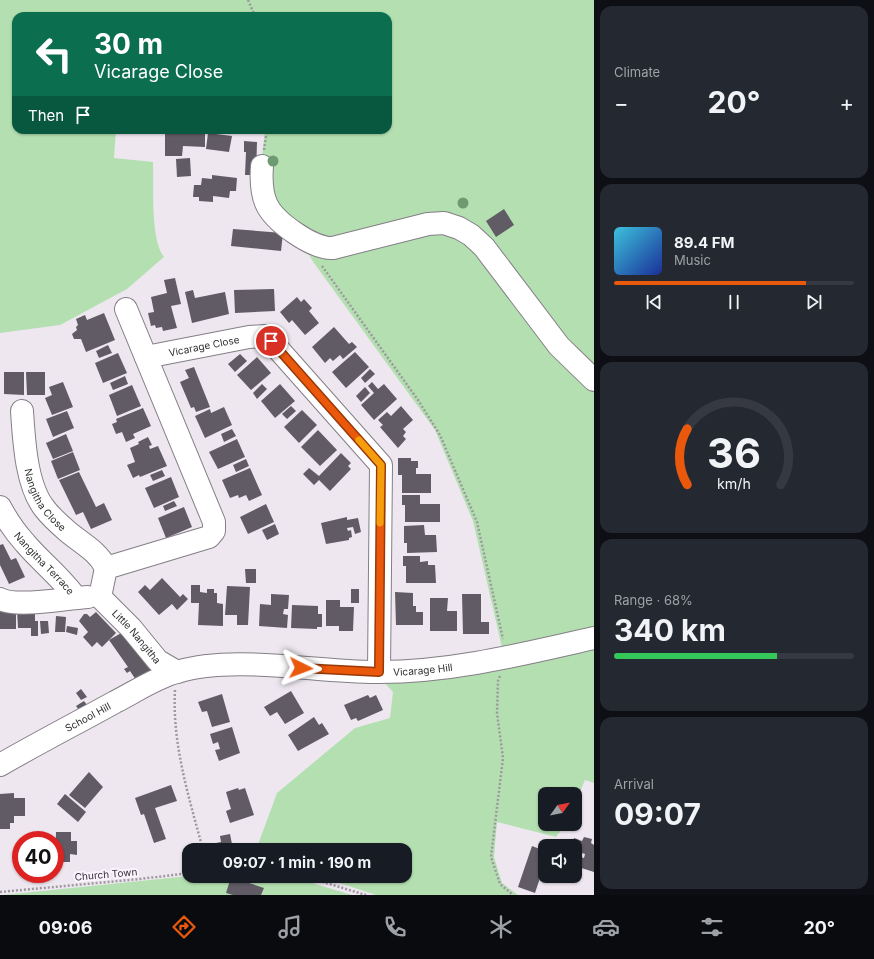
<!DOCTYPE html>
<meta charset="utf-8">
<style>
body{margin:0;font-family:Inter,sans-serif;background:#242831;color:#f1f3f6;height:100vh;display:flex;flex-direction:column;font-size:15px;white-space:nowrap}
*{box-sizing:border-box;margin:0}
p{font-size:13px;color:#9ea1a6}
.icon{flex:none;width:22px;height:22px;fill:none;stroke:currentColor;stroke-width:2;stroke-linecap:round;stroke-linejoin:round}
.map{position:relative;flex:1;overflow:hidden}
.panel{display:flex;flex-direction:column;gap:6px;padding:6px;background:#0d0f14;width:280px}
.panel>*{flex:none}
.guide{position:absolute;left:12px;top:12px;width:380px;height:122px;border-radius:12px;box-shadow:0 1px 3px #0004;background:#0b6e4f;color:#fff;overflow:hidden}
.needle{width:26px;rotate:57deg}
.fabs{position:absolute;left:538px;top:787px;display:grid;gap:8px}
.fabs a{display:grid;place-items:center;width:44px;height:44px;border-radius:8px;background:#171b24;box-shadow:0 1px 3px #0004;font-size:20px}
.speed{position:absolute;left:12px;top:831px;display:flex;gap:8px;font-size:20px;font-weight:700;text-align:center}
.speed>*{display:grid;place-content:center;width:52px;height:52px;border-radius:50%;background:#171b24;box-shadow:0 1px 3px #0004;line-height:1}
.speed .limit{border:6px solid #d22;background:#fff;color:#111}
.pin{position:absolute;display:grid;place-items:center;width:34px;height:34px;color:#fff;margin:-17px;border:2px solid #fff;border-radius:50%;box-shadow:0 1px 4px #0007}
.me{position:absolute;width:44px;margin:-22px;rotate:93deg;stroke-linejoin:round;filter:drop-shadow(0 0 3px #0008)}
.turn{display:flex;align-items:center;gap:14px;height:84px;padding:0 16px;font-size:18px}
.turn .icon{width:52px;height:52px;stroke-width:2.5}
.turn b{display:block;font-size:28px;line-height:34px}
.then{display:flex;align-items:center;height:38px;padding:0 16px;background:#0003;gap:8px;font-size:15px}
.big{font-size:30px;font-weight:700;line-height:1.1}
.panel .tile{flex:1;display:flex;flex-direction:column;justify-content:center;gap:6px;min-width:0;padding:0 14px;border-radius:12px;background:#242831}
.panel .dial{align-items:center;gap:0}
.dial svg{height:104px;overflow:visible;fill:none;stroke:#363941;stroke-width:7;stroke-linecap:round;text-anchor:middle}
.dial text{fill:#f1f3f6;stroke:none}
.song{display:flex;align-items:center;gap:12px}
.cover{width:48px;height:48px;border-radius:6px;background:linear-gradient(135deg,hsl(190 70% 55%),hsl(230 70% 35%))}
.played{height:4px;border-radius:2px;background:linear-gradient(90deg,#ea580c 80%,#363941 80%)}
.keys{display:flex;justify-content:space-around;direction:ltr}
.heat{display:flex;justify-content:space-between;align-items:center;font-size:22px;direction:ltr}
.charge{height:6px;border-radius:3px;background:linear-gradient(90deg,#34c759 68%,#363941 0)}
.trip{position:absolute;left:182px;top:843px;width:230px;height:40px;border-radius:12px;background:#171b24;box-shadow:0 1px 3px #0004;font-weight:700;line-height:40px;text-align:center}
.tabs{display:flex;height:64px;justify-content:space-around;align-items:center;background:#090b0e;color:#9ea1a6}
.tabs .icon{width:28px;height:28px}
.tabs .selected{color:#ea580c}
.tabs b{font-size:18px;color:#f1f3f6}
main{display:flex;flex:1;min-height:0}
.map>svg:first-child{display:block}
.green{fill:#b4e0b1}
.building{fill:#605b64}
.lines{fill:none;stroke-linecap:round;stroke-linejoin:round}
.minor-casing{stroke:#847e86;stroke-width:24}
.path{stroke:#9d989e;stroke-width:2.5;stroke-dasharray:2 2;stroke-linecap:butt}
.minor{stroke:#fff;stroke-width:22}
.tree{fill:#6e9a72}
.route-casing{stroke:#983908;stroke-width:10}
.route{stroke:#ea580c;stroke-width:7}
.slow{stroke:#f59e0b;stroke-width:7}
.labels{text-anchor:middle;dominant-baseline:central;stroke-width:4;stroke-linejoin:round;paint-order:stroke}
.street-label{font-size:10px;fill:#312f32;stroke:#fbf4fe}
</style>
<main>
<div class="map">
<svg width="594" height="895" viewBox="0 0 594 895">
<rect width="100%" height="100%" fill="#eee7f0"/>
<g class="green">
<path d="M0,0H594V379L466,230L334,247L281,219L261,166L265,130H388V16H16V130H116L114,158L153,162C154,186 150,239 164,257L127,289L60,325L0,333Z"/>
<path d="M455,228L594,382V636L503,652L473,521L435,430L314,263L296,234L316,247Z"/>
<path d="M594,646V783L585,780L575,803V794H545V824H566L556,837L497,822L494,857L502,883L518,895H376L318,876H405V850H256L277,793L355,728L390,718L393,692L383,681Z"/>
<path d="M189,876H289L352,895H3Z"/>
</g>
<g class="building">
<path d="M165,132H205V147L183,146L182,156H165Z"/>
<path d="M208,133L232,136L229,152L206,149Z"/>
<path d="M244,141L257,142L256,175H245L246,152H244Z"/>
<path d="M190,158L191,176L177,177L176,159Z"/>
<path d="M212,175L237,178L236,191H230L229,198L213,196V202L199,201V197H193L194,185H201L202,178L212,179Z"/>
<path d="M504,209L514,225L496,237L486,221Z"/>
<path d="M233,229L283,233L281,251L231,246Z"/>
<path d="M175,278L181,304L171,306L177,328L163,331L162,327L156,328L155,325L151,326L148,313L154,312L151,297L167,293L164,280Z"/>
<path d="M274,289L275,311L235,313L234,290Z"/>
<path d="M193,290L195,298L225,292L229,314L192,323L185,292Z"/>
<path d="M297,297L301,302L304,299L312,308L309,311L319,323L305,335L292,320L289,323L280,312Z"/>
<path d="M104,313L115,340L86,352L81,339H74L72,334L77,330L76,327L78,325L76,319L85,315L87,320Z"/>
<path d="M334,327L349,344L352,342L357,347L343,359L340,355L333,361L330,358L325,363L312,347Z"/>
<path d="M108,345L112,353L99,358L96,351Z"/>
<path d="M355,352L369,367L346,388L332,372Z"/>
<path d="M118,353L127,373L103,383L95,363Z"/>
<path d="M240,354L247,361L235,372L228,364Z"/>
<path d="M257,357L271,373L251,390L237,375Z"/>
<path d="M194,367L210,407L196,412L194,407L191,408L180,382L189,378L185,370Z"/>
<path d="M370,369L375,374L365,383L361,378Z"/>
<path d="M4,372H24V395L4,394Z"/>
<path d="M26,372H45V395H27Z"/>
<path d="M125,376L128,384L113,390L110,383Z"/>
<path d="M63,382L73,407L52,415L45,398L52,395L49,387Z"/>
<path d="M372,382L378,389L384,384L397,399L374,420L361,405L374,393L368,386Z"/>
<path d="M262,384L267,389L257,399L253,393Z"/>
<path d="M280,384L295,401L275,418L261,401Z"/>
<path d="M132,385L141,406L117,416L109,395Z"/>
<path d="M365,387L370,393L361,402L356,396Z"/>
<path d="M291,406L296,411L287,419L282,414Z"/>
<path d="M401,406L413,420L403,429L406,432L403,436L406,439L398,448L380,427L383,425L378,420L387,412L391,416Z"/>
<path d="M224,407L232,425L205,438L195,416L210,409L211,413Z"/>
<path d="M143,408L151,426L133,434L135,438L126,442L122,432L116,434L112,424L117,422L116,419Z"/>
<path d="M302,410L317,425L299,443L284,427Z"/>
<path d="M67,411L74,428L53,437L46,419Z"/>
<path d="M232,429L236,436L224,442L221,434Z"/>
<path d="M318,430L337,450L320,466L301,447Z"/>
<path d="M66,434L73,451L53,459L46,443Z"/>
<path d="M148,437L152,445L149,446L150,449L158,446L167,466L140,477L139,475L133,478L127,465L135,462L130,448L139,444L138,442Z"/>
<path d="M237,439L245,457L218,469L209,452Z"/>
<path d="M73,452L80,470L58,479L51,461Z"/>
<path d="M341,453L351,463L348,466L351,469L330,491L319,480L314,485L303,474L309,468L319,476Z"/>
<path d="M398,458H411V461H418V468H416V474H431V493H402V475H398Z"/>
<path d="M246,459L249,466L236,472L233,465Z"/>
<path d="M250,468L262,495L249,501L246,495L239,498L238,495L230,498L222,480Z"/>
<path d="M162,470L165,476L153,481L150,475Z"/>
<path d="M79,472L96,507L104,503L112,520L91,529L83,512L76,515L59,480Z"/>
<path d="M171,477L179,497L154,508L145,488Z"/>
<path d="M402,495H420V504H440V522H405V505H402Z"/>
<path d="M174,501L177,506L165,511L163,506Z"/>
<path d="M266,504L274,522L248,534L240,517Z"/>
<path d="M184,507L192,527L166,538L158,518Z"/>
<path d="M347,517V520L358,518L361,532L355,534L353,527L347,528L348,531L351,530L352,537L349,538V540L326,544L321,523Z"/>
<path d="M275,524L279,534L267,540L262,530Z"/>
<path d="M424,525L425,535H436L437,552L407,553V543H404V526Z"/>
<path d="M3,544L11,560L16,558L25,577L9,584L0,565V545Z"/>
<path d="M403,556H420V562L428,561V565H435L436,583H406V566H403Z"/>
<path d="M245,569H256V583H246Z"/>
<path d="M162,578L180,597L183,594L188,599L177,610L172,604L159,615L138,592L145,585L150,590Z"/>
<path d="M191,585H200V592L207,593V589H214V593H217V603L223,604V626L198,625L199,603H191Z"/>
<path d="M227,586L250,587L248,625H237V615H225Z"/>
<rect x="351" y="589" width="8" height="14"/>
<path d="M395,592L413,593V606H416V612H423V625H396Z"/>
<path d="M271,594L289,595L288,609H284L283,614L288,615L287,628L259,626L260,604L271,605Z"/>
<path d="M462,594H481V622H489V634H463Z"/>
<path d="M430,598H448L447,611H457V631H430Z"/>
<path d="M326,600H340V607H354L353,631H339V626H326Z"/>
<path d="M292,605L318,606V614H322V627H317V629L291,628Z"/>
<rect x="0" y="609" width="16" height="20"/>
<path d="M17,610H35V621H38V636H31V628H18Z"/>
<path d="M96,612L116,633L102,647L97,642L92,647L83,637L88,632L79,621L84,614H87L90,617Z"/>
<path d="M56,616L66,617L65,632H55Z"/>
<path d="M40,621H48L49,633L41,634Z"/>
<path d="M67,626L78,628L77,635L66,632Z"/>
<path d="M123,632L148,667L150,665L154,671L138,683L130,671L127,673L124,669L128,667L109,640Z"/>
<path d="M81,689L87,697L81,700L76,693Z"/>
<path d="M291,691L304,713L285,724L277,712L270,716L264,707Z"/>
<path d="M222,694L230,722L212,727L207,711L202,712L198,702Z"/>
<path d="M368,695L370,698L376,695L383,710L358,721L356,718L351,720L344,705Z"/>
<path d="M84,701L87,705L79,710L76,706Z"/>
<path d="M314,717L319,725L322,723L329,734L298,751L288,735Z"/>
<path d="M232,727L240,753L219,761L215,750L220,749L218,742L213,744L210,734Z"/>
<path d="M89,772L103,787L85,808L69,795Z"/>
<path d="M171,785L177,801L155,808L166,839L154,843L144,814L141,815L135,798Z"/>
<path d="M238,788L239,790L245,788L254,815L230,823L226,811L231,809L226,792Z"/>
<path d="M14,793V798H25V816H14V823H10V829H0V794Z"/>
<path d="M65,794L86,812L78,822L57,804Z"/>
<path d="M56,832H71V841H77V855L70,854V862H55Z"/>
<path d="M230,834L233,849L212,850L211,844L221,842L220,836Z"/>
<path d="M584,837L592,839L591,843L594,845V872L575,866V855L584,858L585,854L575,851V846H572L574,838L582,841Z"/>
<path d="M532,846L545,851V863L535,893L518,887Z"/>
<path d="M231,877L264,888L261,895H233L226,893Z"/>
</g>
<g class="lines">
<g class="minor-casing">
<g id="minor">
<path d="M262,166C261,179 261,191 266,203C274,222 313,249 333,248L428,224L444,223L459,228L471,235L484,247L559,346L594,380"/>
<path id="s1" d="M146,357L249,337L264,336L271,341L381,465L379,672"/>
<path id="s2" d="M22,411C24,440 26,486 45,509C51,517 59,524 67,531C81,543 98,551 106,568"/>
<path id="s3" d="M0,507C7,520 15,532 25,543C41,562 61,577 76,598"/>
<path d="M100,597L106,568L209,537L214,531V522L126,309"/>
<path id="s4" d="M100,597L131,628L158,661L177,672"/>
<path d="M0,599C17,608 68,598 88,597"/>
<path id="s5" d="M0,765C38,743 77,723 115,702C135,692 155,678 177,672C235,654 318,673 379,672C452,672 523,654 594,638"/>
</g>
</g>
<g class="path">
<path d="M248,0L255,16"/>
<path d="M264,150L267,130"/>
<path d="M322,266L418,400L440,435L477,522L503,639"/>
<path d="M500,676L498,681L497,713L503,758L491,857L500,884L513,895"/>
<path d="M175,690C172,745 189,797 203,850"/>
<path d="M303,876L366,895"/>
<path d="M0,892L140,879L189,873"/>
</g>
<use href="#minor" class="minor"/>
</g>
<g class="tree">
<circle cx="273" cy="161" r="5.5"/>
<circle cx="463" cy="203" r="5.5"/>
</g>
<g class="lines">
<g class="route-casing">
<path id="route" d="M271,341L381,465L379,672L301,668"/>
</g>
<use href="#route" class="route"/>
<path class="slow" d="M359,440L381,465L380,523"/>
</g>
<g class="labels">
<g class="street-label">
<text stroke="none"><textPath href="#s1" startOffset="59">Vicarage Close</textPath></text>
<text stroke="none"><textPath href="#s2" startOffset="94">Nangitha Close</textPath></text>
<text stroke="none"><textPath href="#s3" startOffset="72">Nangitha Terrace</textPath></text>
<text stroke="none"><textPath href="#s4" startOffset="54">Little Nangitha</textPath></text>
<text stroke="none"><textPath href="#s5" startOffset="447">Vicarage Hill</textPath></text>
<text stroke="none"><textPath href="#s5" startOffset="100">School Hill</textPath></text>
<text transform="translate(106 874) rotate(-5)">Church Town</text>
</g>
</g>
</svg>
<div class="fabs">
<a><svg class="needle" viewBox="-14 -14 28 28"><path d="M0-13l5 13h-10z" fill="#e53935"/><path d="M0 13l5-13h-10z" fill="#9ea1a6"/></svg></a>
<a><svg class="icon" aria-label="sound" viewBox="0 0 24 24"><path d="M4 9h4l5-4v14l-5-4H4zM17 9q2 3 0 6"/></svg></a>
</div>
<div class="speed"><div class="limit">40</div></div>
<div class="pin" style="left:271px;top:341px;background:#d93025"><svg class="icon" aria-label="arrive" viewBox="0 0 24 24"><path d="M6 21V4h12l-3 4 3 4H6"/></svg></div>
<svg class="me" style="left:301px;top:668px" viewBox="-20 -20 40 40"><path d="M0-17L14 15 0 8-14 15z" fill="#ea580c" stroke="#fff" stroke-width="4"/></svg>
<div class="trip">09:07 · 1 min · 190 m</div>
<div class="guide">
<div class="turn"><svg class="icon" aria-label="left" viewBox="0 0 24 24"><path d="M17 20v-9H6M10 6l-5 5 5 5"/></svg><div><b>30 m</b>Vicarage Close</div></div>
<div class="then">Then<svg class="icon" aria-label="arrive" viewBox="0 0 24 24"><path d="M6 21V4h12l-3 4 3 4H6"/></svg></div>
</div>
</div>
<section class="panel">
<div class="tile"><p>Climate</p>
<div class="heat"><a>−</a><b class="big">20°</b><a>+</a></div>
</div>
<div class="tile">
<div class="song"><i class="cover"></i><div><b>89.4 FM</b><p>Music</p></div></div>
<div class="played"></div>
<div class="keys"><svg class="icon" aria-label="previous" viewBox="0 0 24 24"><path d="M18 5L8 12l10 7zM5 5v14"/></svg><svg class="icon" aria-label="pause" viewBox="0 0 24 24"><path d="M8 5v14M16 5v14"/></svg><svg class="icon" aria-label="next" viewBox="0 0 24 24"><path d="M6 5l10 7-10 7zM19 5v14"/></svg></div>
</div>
<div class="tile dial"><svg viewBox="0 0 100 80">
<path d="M14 69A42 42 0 1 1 86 69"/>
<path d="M14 69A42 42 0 0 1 14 26" stroke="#ea580c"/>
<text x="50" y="56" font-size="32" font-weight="700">36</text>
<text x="50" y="72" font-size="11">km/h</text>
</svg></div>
<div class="tile"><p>Range · 68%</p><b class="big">340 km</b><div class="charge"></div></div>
<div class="tile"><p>Arrival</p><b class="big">09:07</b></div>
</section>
</main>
<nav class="tabs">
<b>09:06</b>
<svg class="icon selected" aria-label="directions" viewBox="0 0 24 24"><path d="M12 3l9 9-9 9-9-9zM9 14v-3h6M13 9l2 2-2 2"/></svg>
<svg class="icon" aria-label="music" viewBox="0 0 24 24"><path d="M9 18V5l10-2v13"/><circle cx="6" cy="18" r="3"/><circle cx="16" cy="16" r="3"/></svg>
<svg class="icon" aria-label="phone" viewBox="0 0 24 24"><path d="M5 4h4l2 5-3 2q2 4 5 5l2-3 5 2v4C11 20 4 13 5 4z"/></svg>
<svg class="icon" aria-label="climate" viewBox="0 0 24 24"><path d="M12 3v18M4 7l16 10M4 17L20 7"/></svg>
<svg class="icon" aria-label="car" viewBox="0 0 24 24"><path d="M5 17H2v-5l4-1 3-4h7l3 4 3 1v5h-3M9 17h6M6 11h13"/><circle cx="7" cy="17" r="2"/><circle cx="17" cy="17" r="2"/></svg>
<svg class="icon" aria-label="filters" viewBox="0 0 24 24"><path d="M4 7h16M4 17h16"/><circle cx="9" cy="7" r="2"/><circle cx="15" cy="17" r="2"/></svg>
<b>20°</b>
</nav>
